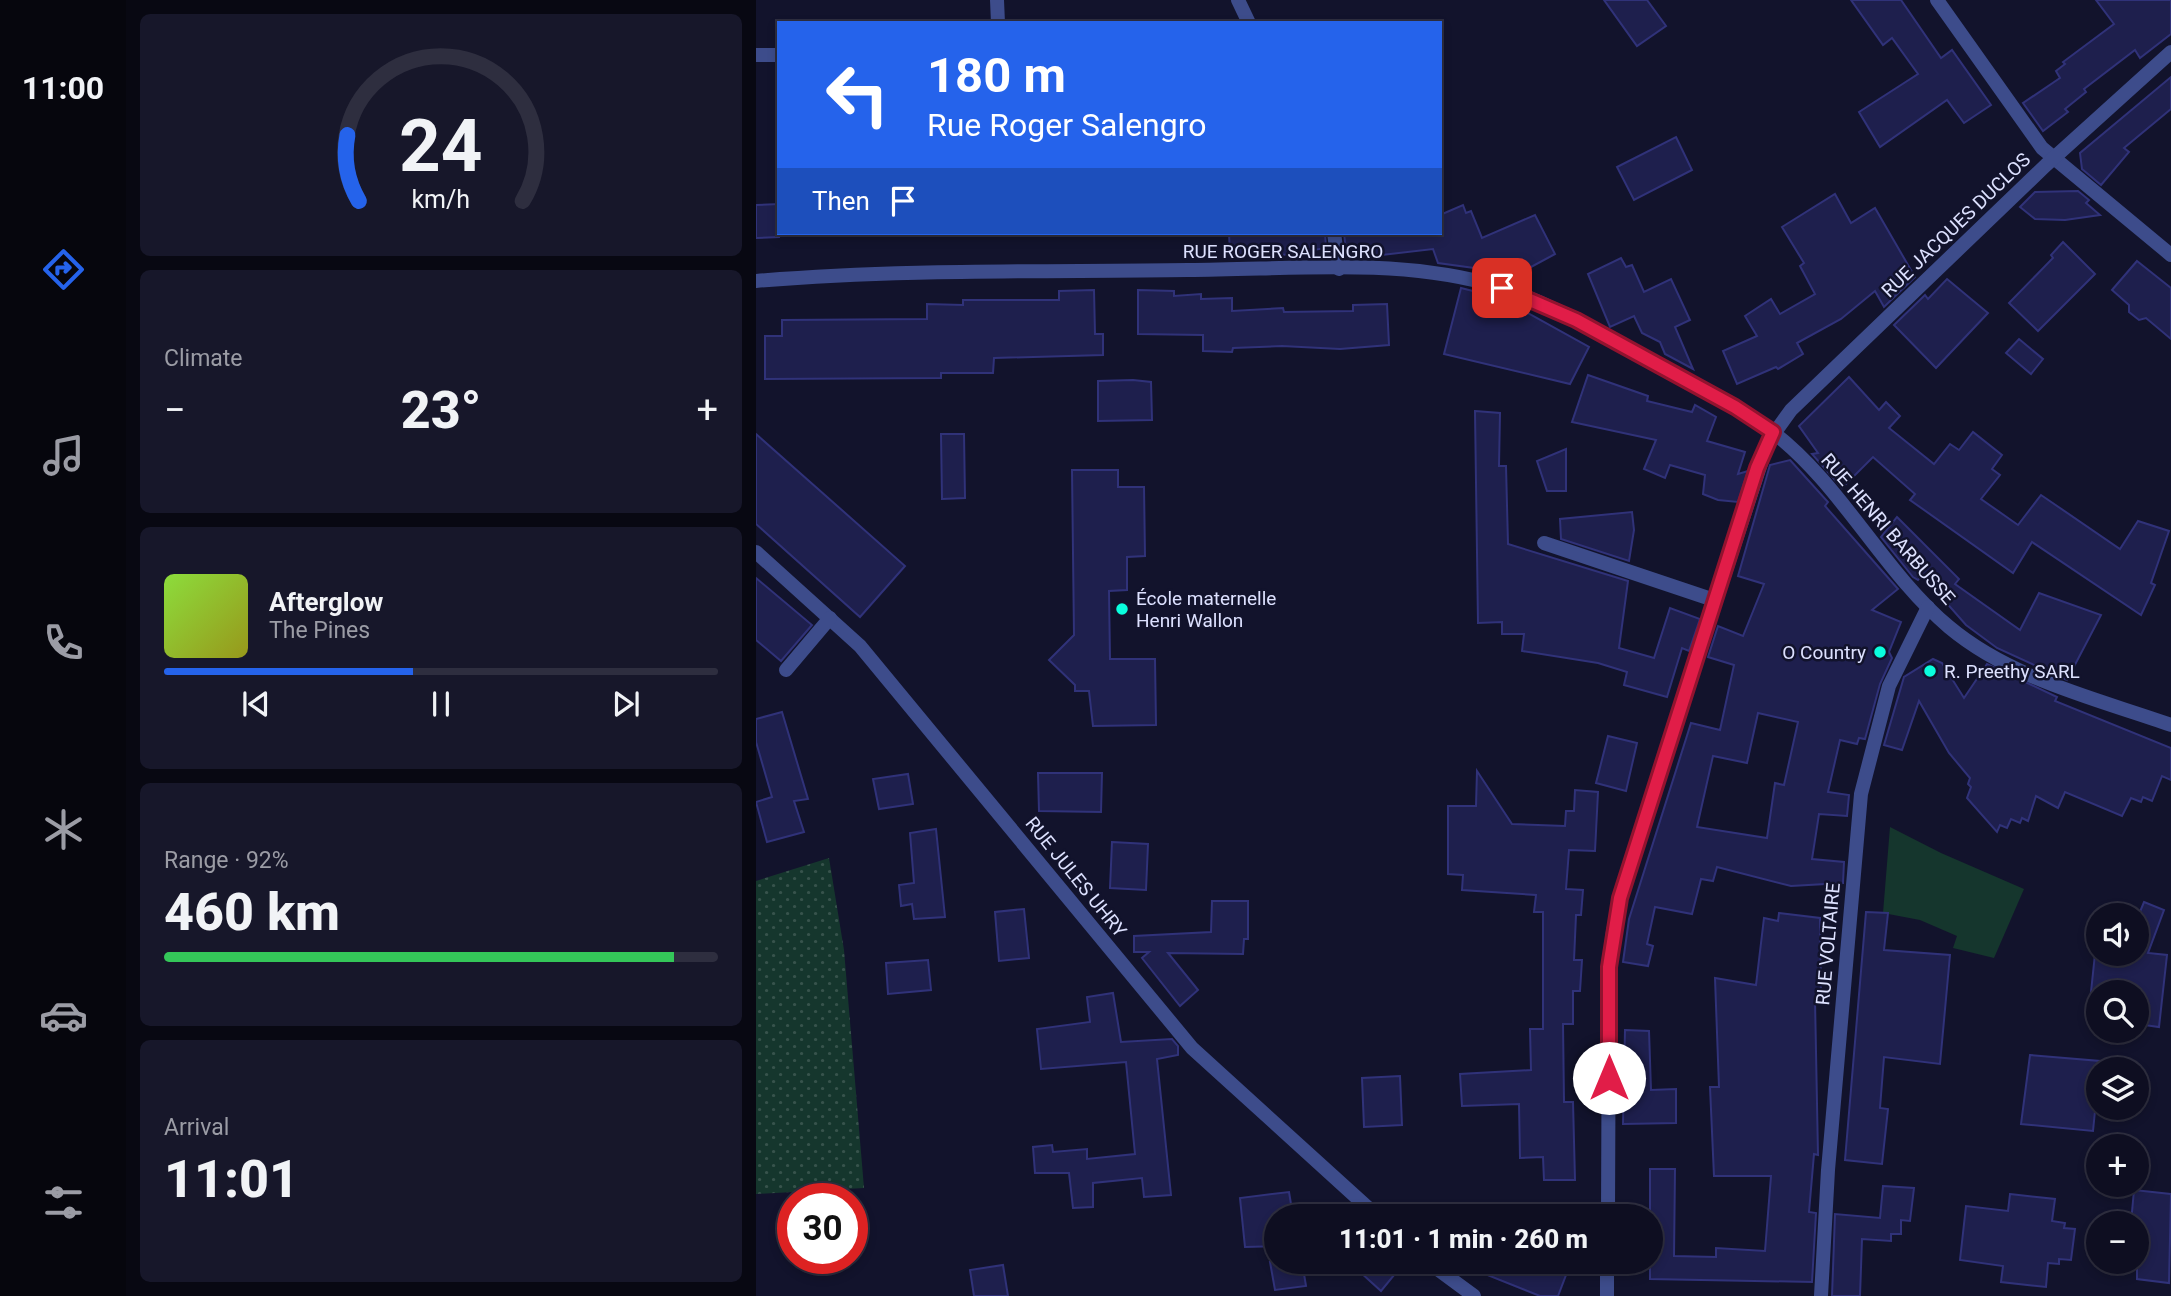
<!DOCTYPE html>
<meta charset="utf-8">
<style>
body{margin:0;font-family:Roboto,sans-serif;background:#17172a;color:#f1f3f6;height:100vh;display:flex;flex-direction:column;font-size:26px;white-space:nowrap}
*{box-sizing:border-box;margin:0}
p{font-size:23px;color:#9b9ca5}
.icon{flex:none;width:38px;height:38px;fill:none;stroke:currentColor;stroke-width:2;stroke-linecap:round;stroke-linejoin:round}
.map{position:relative;flex:1;overflow:hidden}
.drawer{display:flex;flex-direction:column;gap:14px;padding:14px;background:#080812;width:630px}
.drawer>*{flex:none}
.hud{position:absolute;left:21px;top:21px;width:665px;height:214px;border-radius:0px;box-shadow:0 4px 10px #0003,0 0 0 2px #2e2e3f;background:#2563eb;color:#fff;overflow:hidden}
.tools{position:absolute;left:1330px;top:903px;display:grid;gap:14px}
.tools a{display:grid;place-items:center;width:63px;height:63px;border-radius:50%;background:#0e0e21;box-shadow:0 4px 10px #0003,0 0 0 2px #2e2e3f;font-size:35px}
.speed{position:absolute;left:21px;top:1183px;display:flex;gap:14px;font-size:35px;font-weight:700;text-align:center}
.speed>*{display:grid;place-content:center;width:91px;height:91px;border-radius:50%;background:#0e0e21;box-shadow:0 4px 10px #0003,0 0 0 2px #2e2e3f;line-height:1}
.speed .limit{border:10px solid #d22;background:#fff;color:#111}
.pin{position:absolute;display:grid;place-items:center;width:60px;height:60px;color:#fff;margin:-30px;border-radius:14px;box-shadow:0 4px 10px #0006}
.me{position:absolute;width:77px;margin:-38px;rotate:0deg;stroke-linejoin:round;filter:drop-shadow(0 0 5px #0008)}
.turn{display:flex;align-items:center;gap:24px;height:147px;padding:0 35px;font-size:32px}
.turn .icon{width:91px;height:91px;stroke-width:2.5}
.turn b{display:block;font-size:49px;line-height:60px}
.then{display:flex;align-items:center;height:66px;padding:0 35px;background:#0003;gap:14px;font-size:26px}
.big{font-size:52px;font-weight:800;line-height:1.1}
.drawer .card{flex:1;display:flex;flex-direction:column;justify-content:center;gap:10px;min-width:0;padding:0 24px;border-radius:10px;background:#17172a}
.drawer .dial{align-items:center;gap:0}
.dial svg{height:182px;overflow:visible;fill:none;stroke:#2e2e3f;stroke-width:7;stroke-linecap:round;text-anchor:middle}
.dial text{fill:#f1f3f6;stroke:none}
.song{display:flex;align-items:center;gap:21px}
.cover{width:84px;height:84px;border-radius:10px;background:linear-gradient(135deg,hsl(90 70% 55%),hsl(60 70% 35%))}
.played{height:7px;border-radius:4px;background:linear-gradient(90deg,#2563eb 45%,#2e2e3f 45%)}
.keys{display:flex;justify-content:space-around;direction:ltr}
.heat{display:flex;justify-content:space-between;align-items:center;font-size:38px;direction:ltr}
.charge{height:10px;border-radius:5px;background:linear-gradient(90deg,#34c759 92%,#2e2e3f 0)}
.trip{position:absolute;left:508px;top:1204px;width:399px;height:70px;border-radius:35px;background:#0e0e21;box-shadow:0 4px 10px #0003,0 0 0 2px #2e2e3f;font-weight:800;line-height:70px;text-align:center}
main{display:flex;flex:1;min-height:0}
.menu{display:flex;flex-direction:column;width:126px;justify-content:space-around;align-items:center;background:#06060d;color:#9b9ca5}
.menu .icon{width:49px;height:49px}
.menu .current{color:#2563eb}
.menu b{font-size:32px;color:#f1f3f6}
.map>svg:first-child{display:block}
.grass{fill:url(#grass-dots)}
.park{fill:#15362d}
.building{fill:#1e1f4d;stroke:#303279;stroke-width:2;fill-rule:evenodd}
.lines{fill:none;stroke-linecap:round;stroke-linejoin:round}
.street{stroke:#3d4c8b;stroke-width:14}
.route-casing{stroke:#92132f;stroke-width:18}
.route{stroke:#e11d48;stroke-width:12}
.poi-dot{fill:#0afede;stroke:#12132c;stroke-width:2.5}
.labels{text-anchor:middle;dominant-baseline:central;stroke-width:5;stroke-linejoin:round;paint-order:stroke}
.street-label{font-size:19px;fill:#dde1ff;stroke:#12132c}
.poi-label{font-size:19px;fill:#dde1ff;stroke:#12132c;text-anchor:start}
</style>
<main>
<nav class="menu">
<b>11:00</b>
<svg class="icon current" aria-label="directions" viewBox="0 0 24 24"><path d="M12 3l9 9-9 9-9-9zM9 14v-3h6M13 9l2 2-2 2"/></svg>
<svg class="icon" aria-label="music" viewBox="0 0 24 24"><path d="M9 18V5l10-2v13"/><circle cx="6" cy="18" r="3"/><circle cx="16" cy="16" r="3"/></svg>
<svg class="icon" aria-label="phone" viewBox="0 0 24 24"><path d="M5 4h4l2 5-3 2q2 4 5 5l2-3 5 2v4C11 20 4 13 5 4z"/></svg>
<svg class="icon" aria-label="climate" viewBox="0 0 24 24"><path d="M12 3v18M4 7l16 10M4 17L20 7"/></svg>
<svg class="icon" aria-label="car" viewBox="0 0 24 24"><path d="M5 17H2v-5l4-1 3-4h7l3 4 3 1v5h-3M9 17h6M6 11h13"/><circle cx="7" cy="17" r="2"/><circle cx="17" cy="17" r="2"/></svg>
<svg class="icon" aria-label="filters" viewBox="0 0 24 24"><path d="M4 7h16M4 17h16"/><circle cx="9" cy="7" r="2"/><circle cx="15" cy="17" r="2"/></svg>
</nav>
<section class="drawer">
<div class="card dial"><svg viewBox="0 0 100 80">
<path d="M14 69A42 42 0 1 1 86 69"/>
<path d="M14 69A42 42 0 0 1 9 40" stroke="#2563eb"/>
<text x="50" y="56" font-size="32" font-weight="700">24</text>
<text x="50" y="72" font-size="11">km/h</text>
</svg></div>
<div class="card"><p>Climate</p>
<div class="heat"><a>−</a><b class="big">23°</b><a>+</a></div>
</div>
<div class="card">
<div class="song"><i class="cover"></i><div><b>Afterglow</b><p>The Pines</p></div></div>
<div class="played"></div>
<div class="keys"><svg class="icon" aria-label="previous" viewBox="0 0 24 24"><path d="M18 5L8 12l10 7zM5 5v14"/></svg><svg class="icon" aria-label="pause" viewBox="0 0 24 24"><path d="M8 5v14M16 5v14"/></svg><svg class="icon" aria-label="next" viewBox="0 0 24 24"><path d="M6 5l10 7-10 7zM19 5v14"/></svg></div>
</div>
<div class="card"><p>Range · 92%</p><b class="big">460 km</b><div class="charge"></div></div>
<div class="card"><p>Arrival</p><b class="big">11:01</b></div>
</section>
<div class="map">
<svg width="1415" height="1296" viewBox="0 0 1415 1296">
<defs>
<pattern id="grass-dots" width="8" height="8" patternUnits="userSpaceOnUse" patternTransform="scale(1.75)"><rect width="8" height="8" fill="#15362d"/><path d="M2 2h.1M6 6h.1" fill="none" stroke="#37534c" stroke-width="1.8" stroke-linecap="round"/></pattern>
</defs>
<rect width="100%" height="100%" fill="#12132c"/>
<path class="grass" d="M73,858L88,950L108,1188L0,1194V881Z"/>
<path class="park" d="M1134,827L1185,853L1268,889L1238,958L1197,948L1201,936L1164,920L1127,913Z"/>
<g class="building">
<path d="M848,0H891L910,26L881,46Z"/>
<path d="M1095,0H1145L1185,58L1196,50L1235,105L1208,123L1191,100L1124,147L1103,112L1162,74L1136,38L1127,45Z"/>
<path d="M1340,0H1415V34L1384,58L1379,50L1328,89L1330,92L1309,109L1312,112L1287,131L1267,103L1304,78L1300,71L1309,64L1307,62L1358,24Z"/>
<path d="M1415,77V109L1368,148L1373,152L1345,185L1326,169L1324,153Z"/>
<path d="M920,137L936,170L878,200L861,167Z"/>
<path d="M1322,191L1333,200L1330,203L1344,215L1309,220L1279,219L1264,207L1279,192Z"/>
<path d="M1079,194L1095,223L1119,208L1159,277L1128,307L1119,291L1085,319L1041,343L1047,354L1022,369L1020,367L981,384L967,351L1001,336L989,316L1015,299L1024,314L1059,294L1044,266L1048,263L1026,227Z"/>
<path d="M23,204V237L0,238V205Z"/>
<path d="M707,205L710,213L715,211L726,238L779,215L799,254L762,274L682,263L677,249L617,256L590,251L588,233H684V215Z"/>
<path d="M473,233H569L570,248L520,256H474Z"/>
<path d="M1307,242L1339,274L1282,331L1253,303L1297,258L1295,255Z"/>
<path d="M865,258L870,267L876,265L888,292L915,279L934,320L919,327L937,369L909,354L904,342L886,333L878,316L854,327L832,274Z"/>
<path d="M1381,261L1415,288V339L1390,318L1383,320L1373,312V305L1356,290Z"/>
<path d="M1191,279L1232,313L1180,368L1138,325L1169,295L1172,299Z"/>
<path d="M705,288L745,298L833,347L814,384L688,354Z"/>
<path d="M338,290L339,334H347V355L238,358L237,373H185V378L9,379V336H26V320L171,319V304L207,305V300H303V291Z"/>
<path d="M382,290L418,291V296L445,294V299L476,298V311L527,308L528,312L597,311V305L631,304L633,345L584,349L526,346L477,348L476,352L447,351V335L382,334Z"/>
<path d="M1263,339L1287,359L1275,374L1250,353Z"/>
<path d="M832,375L892,396L891,401L936,412L939,405L960,417L951,441L989,452L982,474L992,471L982,502L962,500L947,494L949,475L914,465L909,478L888,469L900,440L816,422Z"/>
<path d="M1093,377L1123,410L1130,402L1144,416L1133,428L1178,464L1194,444L1203,450L1217,432L1246,455L1236,469L1244,475L1225,499L1262,525L1285,495L1364,549L1382,521L1413,531L1395,583L1399,585L1385,615L1276,542L1257,573L1154,500L1159,494L1117,457L1086,488L1056,454L1062,453L1043,426Z"/>
<path d="M377,380L395,382L396,420L342,421V381Z"/>
<path d="M719,411L744,413L743,466H750L752,544L872,581L863,648L898,658L914,608L944,619L933,651L926,648L911,697L868,685L871,672L842,663L766,651L768,634H746V622L722,623Z"/>
<path d="M0,434L149,566L104,617L0,524Z"/>
<path d="M185,434H208L209,498L186,499Z"/>
<path d="M810,449V491H791L781,461Z"/>
<path d="M1034,460L1072,502L1069,506L1142,589L1116,610L1145,622L1133,652L1136,658L1124,684L1109,739L1103,738L1101,744L1084,740L1072,792L1093,795L1091,816L1063,814L1056,859L1088,862L1087,883L1035,886L961,867L957,881L945,879L936,914L899,907L891,944L897,946L892,966L867,962L873,919L935,723L964,730L978,665L952,657L962,626L987,636L1008,584L982,576L1014,465ZM1002,713L1042,722L1028,785L1019,783L1011,838L941,827L957,756L991,763Z"/>
<path d="M316,470H362V487H388L389,556L371,557V590L353,591L354,659H399L400,725L337,726L333,691H319V685L293,660L318,635Z"/>
<path d="M876,512L878,530L873,561L805,539L804,519Z"/>
<path d="M1141,517L1203,579L1199,584L1264,630L1283,593L1345,615L1311,680L1241,648L1210,625L1166,575L1162,580L1157,577L1125,537Z"/>
<path d="M0,578L56,625L25,661L0,640Z"/>
<path d="M1177,659L1186,663L1208,698L1231,664L1301,697L1299,701L1415,748V780L1406,776L1396,801L1387,797L1385,802L1375,798L1366,816L1309,792L1302,808L1280,796L1272,821L1266,818L1264,823L1255,819L1251,828L1244,825L1241,832L1211,798L1215,787L1212,784L1214,778L1193,753L1163,701L1146,750L1128,745L1148,677Z"/>
<path d="M26,712L52,799L38,801L48,832L11,842L0,802L16,797L0,742V719Z"/>
<path d="M852,736L881,743L870,791L840,783Z"/>
<path d="M721,771L756,824L809,826L810,811H818L819,790L842,792L839,851L813,850L810,889L827,890L825,915H820L818,960H826L824,991H817V1024H807L808,1102H817L819,1180H788L787,1157L764,1158L763,1104L706,1106L704,1074L775,1070L774,1029H787V912H778L780,895L706,890L707,875L692,874V806H720Z"/>
<path d="M282,773H346L345,812L283,811Z"/>
<path d="M152,774L157,804L123,809L117,779Z"/>
<path d="M180,829L189,917L158,919L156,904L145,906L143,885L158,883L154,833Z"/>
<path d="M356,842L392,844L390,890L354,888Z"/>
<path d="M456,901H492V939H488L487,954L412,953L442,990L424,1006L386,958L393,952H378V936L455,932Z"/>
<path d="M1388,902L1408,910L1392,953L1411,955L1403,1027L1381,1024V992H1335L1339,954H1381V919Z"/>
<path d="M268,909L273,958L243,961L239,912Z"/>
<path d="M1110,912L1132,913L1128,950L1194,955L1184,1064L1128,1057L1124,1108L1132,1109L1126,1164L1089,1160Z"/>
<path d="M1023,913L1064,918L1065,1000H1059L1062,1155L1058,1154L1053,1212L1060,1213L1056,1282L894,1279V1169H919L918,1256L960,1257V1248L1009,1251L1015,1176H958L954,1087H963L959,978L1000,985L1008,918L1022,921Z"/>
<path d="M172,960L175,990L132,994L130,963Z"/>
<path d="M357,993L365,1042L416,1039L422,1046V1055L401,1059L415,1195L388,1197L386,1178L337,1183V1207L317,1208L313,1173H279L277,1147L296,1145L297,1152L331,1149V1159L379,1154L370,1062L285,1069L281,1029L334,1022L331,997Z"/>
<path d="M869,1030L893,1031L895,1090L920,1089V1123L867,1124Z"/>
<path d="M1274,1055L1344,1061L1337,1131L1265,1124Z"/>
<path d="M644,1076L646,1125L608,1127L606,1078Z"/>
<path d="M1127,1186L1158,1188L1154,1221L1145,1220V1234H1135V1241L1106,1239L1104,1296H1076L1079,1214L1124,1218Z"/>
<path d="M1378,1190L1415,1194L1413,1283L1381,1279V1223H1375Z"/>
<path d="M533,1192L537,1216H520V1246L489,1247L484,1198Z"/>
<path d="M1254,1194L1299,1199L1296,1221L1309,1223L1308,1228L1319,1229L1315,1260L1303,1259V1264L1292,1263L1290,1287L1245,1282L1247,1266L1204,1260L1210,1206L1252,1211Z"/>
<path d="M514,1262H546L550,1286L519,1290Z"/>
<path d="M593,1262H631L643,1269L625,1291Z"/>
<path d="M699,1262H815L802,1296H784Z"/>
<path d="M247,1265L252,1296H218L214,1270Z"/>
</g>
<g class="lines">
<g class="street">
<path d="M241,0L242,23"/>
<path d="M482,0L493,23"/>
<path d="M1181,0L1286,148L1415,255"/>
<path d="M0,55H23"/>
<path d="M578,233L583,269"/>
<path d="M0,281C143,269 288,272 432,270C529,270 634,258 729,283C795,300 853,339 912,372C946,391 983,407 1014,430C1085,483 1127,572 1193,627C1255,679 1341,699 1415,725"/>
<path d="M788,543L958,600"/>
<path d="M0,552L104,646L436,1048L621,1216"/>
<path d="M30,670L74,618"/>
<path d="M852,1216L853,967L857,931L870,875L1012,442L1035,410L1290,165L1415,52"/>
<path d="M672,1262L718,1296"/>
<path d="M851,1296V1262"/>
<path d="M1065,1296L1072,1170L1105,794L1133,686L1172,607"/>
</g>
</g>
<g class="lines">
<g class="route-casing">
<path id="route" d="M746,288L820,320L979,407L1017,432L1001,468L864,898L853,967V1078"/>
</g>
<use href="#route" class="route"/>
</g>
<g class="poi-dot">
<circle cx="366" cy="609" r="7"/>
<circle cx="1124" cy="652" r="7"/>
<circle cx="1174" cy="671" r="7"/>
</g>
<g class="labels">
<g class="street-label">
<text transform="translate(1200 225) rotate(-44)">RUE JACQUES DUCLOS</text>
<text x="527" y="251">RUE ROGER SALENGRO</text>
<text transform="translate(1132 529) rotate(49)">RUE HENRI BARBUSSE</text>
<text transform="translate(320 877) rotate(51)">RUE JULES UHRY</text>
<text transform="translate(1072 944) rotate(-85)">RUE VOLTAIRE</text>
</g>
<g class="poi-label">
<text x="380" y="598">École maternelle<tspan x="380" dy="22">Henri Wallon</tspan></text>
<text x="1110" y="652" text-anchor="end">O Country</text>
<text x="1188" y="671">R. Preethy SARL</text>
</g>
</g>
</svg>
<div class="tools">
<a><svg class="icon" aria-label="sound" viewBox="0 0 24 24"><path d="M4 9h4l5-4v14l-5-4H4zM17 9q2 3 0 6"/></svg></a>
<a><svg class="icon" aria-label="search" viewBox="0 0 24 24"><circle cx="10" cy="10" r="6"/><path d="M15 15l6 6"/></svg></a>
<a><svg class="icon" aria-label="layers" viewBox="0 0 24 24"><path d="M12 4l9 5-9 5-9-5zM3 14l9 5 9-5"/></svg></a>
<a>+</a>
<a>−</a>
</div>
<div class="speed"><div class="limit">30</div></div>
<div class="pin" style="left:746px;top:288px;background:#d93025"><svg class="icon" aria-label="arrive" viewBox="0 0 24 24"><path d="M6 21V4h12l-3 4 3 4H6"/></svg></div>
<svg class="me" style="left:853px;top:1078px" viewBox="-20 -20 40 40"><circle r="19" fill="#fff"/><path d="M0-13L10 11 0 6-10 11z" fill="#e11d48"/></svg>
<div class="trip">11:01 · 1 min · 260 m</div>
<div class="hud">
<div class="turn"><svg class="icon" aria-label="left" viewBox="0 0 24 24"><path d="M17 20v-9H6M10 6l-5 5 5 5"/></svg><div><b>180 m</b>Rue Roger Salengro</div></div>
<div class="then">Then<svg class="icon" aria-label="arrive" viewBox="0 0 24 24"><path d="M6 21V4h12l-3 4 3 4H6"/></svg></div>
</div>
</div>
</main>
